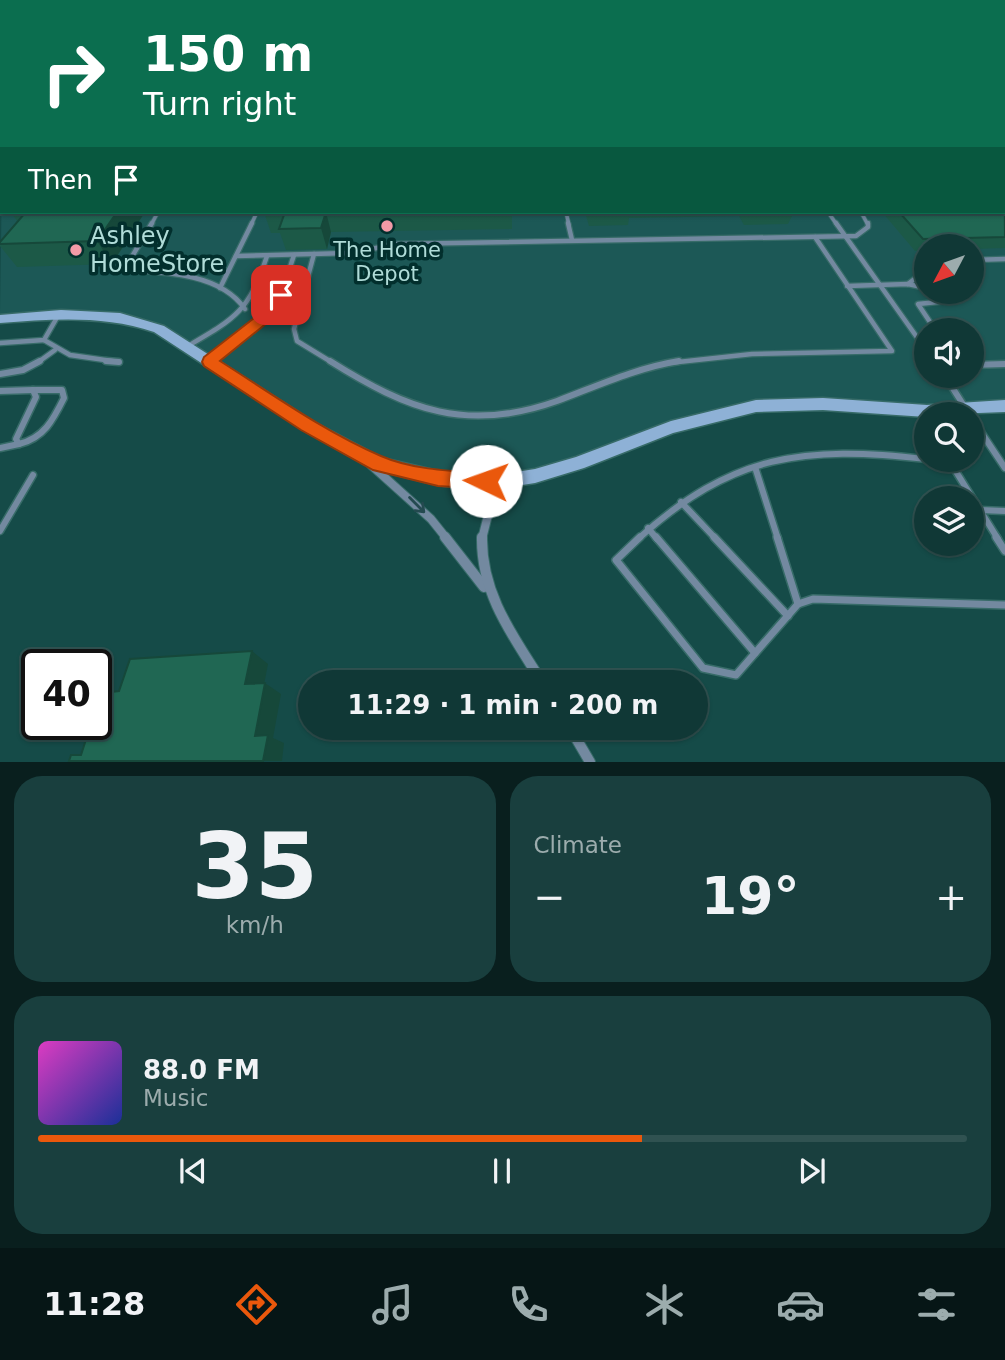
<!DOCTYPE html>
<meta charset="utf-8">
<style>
body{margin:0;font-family:"DejaVu Sans",sans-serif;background:#193f3e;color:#f1f3f6;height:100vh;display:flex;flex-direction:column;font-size:26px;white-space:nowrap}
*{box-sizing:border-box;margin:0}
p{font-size:23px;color:#9cacad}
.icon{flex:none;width:38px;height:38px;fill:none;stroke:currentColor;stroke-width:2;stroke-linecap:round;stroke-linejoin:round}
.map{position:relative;height:762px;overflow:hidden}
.drawer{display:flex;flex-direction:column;gap:14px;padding:14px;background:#091f1e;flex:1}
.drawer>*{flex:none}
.top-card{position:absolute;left:0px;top:0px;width:1006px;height:214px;box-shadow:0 2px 5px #0004,0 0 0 2px #305251;background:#0b6e4f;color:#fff;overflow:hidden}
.needle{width:46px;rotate:229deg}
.fabs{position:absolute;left:914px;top:234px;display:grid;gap:14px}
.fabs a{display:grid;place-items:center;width:70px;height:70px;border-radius:50%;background:#103836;box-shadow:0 2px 5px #0004,0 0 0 2px #305251;font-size:35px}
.speed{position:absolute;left:21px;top:649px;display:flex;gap:14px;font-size:35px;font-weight:700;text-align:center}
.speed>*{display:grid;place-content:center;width:91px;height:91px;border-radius:50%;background:#103836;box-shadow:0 2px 5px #0004,0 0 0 2px #305251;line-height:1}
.speed .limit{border:4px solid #111;border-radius:10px;background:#fff;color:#111}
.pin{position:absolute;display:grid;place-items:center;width:60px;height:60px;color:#fff;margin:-30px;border-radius:14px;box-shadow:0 4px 10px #0006}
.me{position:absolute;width:77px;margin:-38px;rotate:273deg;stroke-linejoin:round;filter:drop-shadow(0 0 5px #0008)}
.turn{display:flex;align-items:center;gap:24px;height:147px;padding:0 28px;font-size:32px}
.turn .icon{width:91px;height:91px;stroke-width:2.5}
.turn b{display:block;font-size:49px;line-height:60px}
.then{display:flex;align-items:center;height:66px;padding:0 28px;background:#0003;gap:14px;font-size:26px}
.big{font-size:52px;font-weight:600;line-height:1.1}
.drawer .card{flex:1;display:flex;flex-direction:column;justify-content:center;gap:10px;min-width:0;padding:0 24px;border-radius:28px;background:#193f3e}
.drawer .dial{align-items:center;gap:0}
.dial b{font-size:91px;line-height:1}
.song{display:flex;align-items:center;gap:21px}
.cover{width:84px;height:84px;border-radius:10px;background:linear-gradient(135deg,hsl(310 70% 55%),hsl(230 70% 35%))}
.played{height:7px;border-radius:4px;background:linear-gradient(90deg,#ea580c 65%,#305251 65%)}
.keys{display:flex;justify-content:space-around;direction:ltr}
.heat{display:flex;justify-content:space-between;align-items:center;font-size:38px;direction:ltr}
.drawer .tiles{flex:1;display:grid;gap:14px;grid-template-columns:1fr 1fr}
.card:last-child{grid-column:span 2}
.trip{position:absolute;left:298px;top:670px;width:410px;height:70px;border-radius:35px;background:#103836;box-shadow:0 2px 5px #0004,0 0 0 2px #305251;font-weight:600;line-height:70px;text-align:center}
.dock{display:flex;height:112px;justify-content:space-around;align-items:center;background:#061616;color:#9cacad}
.dock .icon{width:49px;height:49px}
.dock .active{color:#ea580c}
.dock b{font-size:32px;color:#f1f3f6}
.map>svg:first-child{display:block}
.built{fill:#1c5856;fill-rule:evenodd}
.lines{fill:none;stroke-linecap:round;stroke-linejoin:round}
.lane-far3-casing{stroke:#376b68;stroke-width:5}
.lane-far2-casing{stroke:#376b68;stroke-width:7}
.lane-far1-casing{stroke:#376b68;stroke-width:9}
.lane-casing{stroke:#376b68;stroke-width:10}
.street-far1-casing{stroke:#376b68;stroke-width:10}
.street-casing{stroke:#376b68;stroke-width:12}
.secondary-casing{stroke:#376b68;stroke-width:3}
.primary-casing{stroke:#376b68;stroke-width:2}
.highway-casing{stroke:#376b68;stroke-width:3}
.lane-far3{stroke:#7389a0;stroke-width:3.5}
.lane-far2{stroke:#7389a0;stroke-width:4.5}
.lane-far1{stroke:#7389a0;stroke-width:6}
.lane{stroke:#7389a0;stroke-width:7}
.street-far1{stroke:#7389a0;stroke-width:8}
.street{stroke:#7389a0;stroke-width:10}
.secondary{fill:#8eb1d6;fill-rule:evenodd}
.primary{fill:#a3cfff;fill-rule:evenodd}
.highway{fill:#d3e8ff;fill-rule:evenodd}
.wall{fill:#1c5947}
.shaded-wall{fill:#16483a}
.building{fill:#206753;stroke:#16483a;stroke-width:2}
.oneway{stroke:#244a50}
.route{fill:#ea580c;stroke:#983908;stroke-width:2}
.poi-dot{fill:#f39aa7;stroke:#022f2d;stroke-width:2.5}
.labels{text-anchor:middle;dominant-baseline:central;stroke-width:7;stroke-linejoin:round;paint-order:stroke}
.far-poi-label{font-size:21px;fill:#b0dcd8;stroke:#022f2d}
.poi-label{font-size:24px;fill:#b0dcd8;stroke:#022f2d;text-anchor:start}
</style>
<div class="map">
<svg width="1005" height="762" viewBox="0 0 1005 762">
<rect width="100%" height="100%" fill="#154b48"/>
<path class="built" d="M1005,130V407L756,406L504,481L379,464L141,322L0,314L2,173V212H1004ZM926,247H971V292H926ZM926,331H971V376H926Z"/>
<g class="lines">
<g class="lane-far3-casing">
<g id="lane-far3">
<path d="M566,212L569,225"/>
<path d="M828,212L837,225"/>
<path d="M861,212L868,225"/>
<path d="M151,225L158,212"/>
<path d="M251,225L257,212"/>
</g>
</g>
<g class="lane-far2-casing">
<g id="lane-far2">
<path d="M152,223L124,270C164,272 220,273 245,309"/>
<path d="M568,223L572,240"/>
<path d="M836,223L926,350"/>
<path d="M314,254L294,329L297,341L333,363"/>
<path d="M236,256L349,253L398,244L856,236L868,227V223"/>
<path d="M971,260L1005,259"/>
<path d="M926,261L919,266L926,275"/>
<path d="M908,284L917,277L921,269"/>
<path d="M847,286L908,284L926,288"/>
<path d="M220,288L252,223"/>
<path d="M940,292L947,301"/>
<path d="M936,331L918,304L947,301"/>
<path d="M44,340L70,355L119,362"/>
<path d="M0,343L44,340L59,314"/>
<path d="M188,346C236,318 249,311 267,256"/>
<path d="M209,362L268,314L281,295L294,255"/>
<path d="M37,363L55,350"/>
<path d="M669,363L752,354L892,351L815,237"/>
</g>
</g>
<g class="lane-far1-casing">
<g id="lane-far1">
<path d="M106,361L119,362"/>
<path d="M330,361C408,410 467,433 557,401C597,386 636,368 679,361"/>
<path d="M971,365L1005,364"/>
<path d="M0,374L23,370L40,361"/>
<path d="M945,376L966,409"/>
<path d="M33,390H62L64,398C53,420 44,438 19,444L16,439L36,397Z"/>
<path d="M0,391L33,390"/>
<path d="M971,417L1005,468"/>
<path d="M0,448L19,444"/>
<path d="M936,460L950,462L998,539"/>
<path d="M755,467L778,539"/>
<path d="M681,502L716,539"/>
<path d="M980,510L1005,511"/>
<path d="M648,528L657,539"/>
<path d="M0,531L33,475"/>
<path d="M638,539C732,454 804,445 926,459"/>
</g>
</g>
<g class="lane-casing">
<g id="lane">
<path d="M640,537L616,560L703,668L736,675L798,604L813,599L1005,605"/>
<path d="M656,537L755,653"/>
<path d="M714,537L788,616"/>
<path d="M777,537L798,604"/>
<path d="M996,537L1005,551"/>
</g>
</g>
<g class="street-far1-casing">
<g id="street-far1">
<path d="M371,465L431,519L447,539"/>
<path d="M482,539L489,511L504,481"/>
</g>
</g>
<g class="street-casing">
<g id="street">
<path d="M445,537L484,587"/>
<path d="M482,537C481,594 513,636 542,682"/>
<path d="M570,728L590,762"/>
</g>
</g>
<g class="secondary-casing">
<path id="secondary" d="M61,310L120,313L164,326L312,421L382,458L438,471L469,475L504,474L535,469L576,457L671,421L756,400L823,398L927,405L1005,400V412L926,415V417L823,410L756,412L673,433L584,468L535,483L504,488L469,489L438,485L373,469L302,429L154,332C104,315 53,319 0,323V315Z"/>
</g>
<g class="primary-casing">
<g id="primary">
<path d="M0,151H2L0,159Z"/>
<path d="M2,169V178L0,179V170Z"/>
</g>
</g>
<g class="highway-casing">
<path id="highway" d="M0,115H2L0,123Z"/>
</g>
<use href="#lane-far3" class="lane-far3"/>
<use href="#lane-far2" class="lane-far2"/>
<use href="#lane-far1" class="lane-far1"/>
<use href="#lane" class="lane"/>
<use href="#street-far1" class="street-far1"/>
<use href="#street" class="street"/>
<use href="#secondary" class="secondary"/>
<use href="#primary" class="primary"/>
<use href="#highway" class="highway"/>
</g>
<g class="wall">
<path d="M1005,140V248L971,249V247H926V250L915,251L882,212H1004Z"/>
<path d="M12,212H145L112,264L17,267L0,246V242L18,222L11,213Z"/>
<path d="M264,212H512V229L331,232L327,249L286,250L280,233H271Z"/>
<path d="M585,212H794L788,224L744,225L739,216L629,218L628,225L589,226Z"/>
</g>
<g class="shaded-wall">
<path d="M117,212H145L112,264L97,241Z"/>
<path d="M326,212L331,232L327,249L321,228Z"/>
<path d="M252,651L268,664L262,695L245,684Z"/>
<path d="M265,683L281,694L273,738L284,743L282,761H263L255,736Z"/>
</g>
<g class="building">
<path d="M1004,140L1005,237L923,239L899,212H1004Z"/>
<path d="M12,212H117L97,241L0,244V242L26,212L11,213Z"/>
<path d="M264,212H326L321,228L279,229L285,212L263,213Z"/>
<path d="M252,651L245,684L265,683L255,736L268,735L263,761H69L71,755H81L91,724H96V710L102,693L119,691L130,659Z"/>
</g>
<defs><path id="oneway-shaft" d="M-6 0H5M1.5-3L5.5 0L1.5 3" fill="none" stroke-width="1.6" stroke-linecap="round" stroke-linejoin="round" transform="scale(1.75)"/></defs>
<use class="oneway" href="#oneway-shaft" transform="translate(417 505) rotate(45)"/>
<linearGradient id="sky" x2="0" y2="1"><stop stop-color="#0c2928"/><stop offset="0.52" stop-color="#35616a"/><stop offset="1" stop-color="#35616a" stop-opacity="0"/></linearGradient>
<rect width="1005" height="222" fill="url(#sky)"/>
<path class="route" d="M281,290L288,295L273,318L220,361C272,394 325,432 381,456C413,470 452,471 486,473L493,476L496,481L493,487L486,489L438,486L373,470L301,430L204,366L202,362L204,357L263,311L276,291Z"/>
<g class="poi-dot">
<circle cx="387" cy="226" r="7"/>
<circle cx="76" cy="250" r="7"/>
</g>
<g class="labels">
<g class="far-poi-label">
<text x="387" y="250">The Home<tspan x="387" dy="24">Depot</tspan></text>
</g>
<g class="poi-label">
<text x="90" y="236">Ashley<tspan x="90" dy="28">HomeStore</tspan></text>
</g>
</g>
</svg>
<div class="fabs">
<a><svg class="needle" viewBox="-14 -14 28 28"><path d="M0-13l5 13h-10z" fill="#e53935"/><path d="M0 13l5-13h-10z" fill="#9cacad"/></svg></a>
<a><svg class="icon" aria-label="sound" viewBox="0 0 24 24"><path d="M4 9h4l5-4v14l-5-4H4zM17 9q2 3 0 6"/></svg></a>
<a><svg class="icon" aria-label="search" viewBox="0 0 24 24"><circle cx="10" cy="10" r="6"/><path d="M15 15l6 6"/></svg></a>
<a><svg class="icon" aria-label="layers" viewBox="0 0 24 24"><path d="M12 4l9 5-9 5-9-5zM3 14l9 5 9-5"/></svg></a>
</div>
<div class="speed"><div class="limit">40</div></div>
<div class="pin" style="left:281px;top:295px;background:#d93025"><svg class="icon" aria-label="arrive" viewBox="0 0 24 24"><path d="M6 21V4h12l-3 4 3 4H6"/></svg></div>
<svg class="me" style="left:486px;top:481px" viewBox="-20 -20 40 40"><circle r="19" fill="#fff"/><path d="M0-13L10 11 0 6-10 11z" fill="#ea580c"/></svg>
<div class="trip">11:29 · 1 min · 200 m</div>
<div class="top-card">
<div class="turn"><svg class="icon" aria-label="right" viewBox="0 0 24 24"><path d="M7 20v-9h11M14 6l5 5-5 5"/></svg><div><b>150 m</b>Turn right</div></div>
<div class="then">Then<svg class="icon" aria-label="arrive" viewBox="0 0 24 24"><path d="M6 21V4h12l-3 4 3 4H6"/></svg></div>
</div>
</div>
<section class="drawer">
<div class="tiles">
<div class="card dial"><b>35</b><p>km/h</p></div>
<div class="card"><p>Climate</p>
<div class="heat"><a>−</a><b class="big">19°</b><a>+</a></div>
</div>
<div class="card">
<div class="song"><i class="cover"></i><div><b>88.0 FM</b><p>Music</p></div></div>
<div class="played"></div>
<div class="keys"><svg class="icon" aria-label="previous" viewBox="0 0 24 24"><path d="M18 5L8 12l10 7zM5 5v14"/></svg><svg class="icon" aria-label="pause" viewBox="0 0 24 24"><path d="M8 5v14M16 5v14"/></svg><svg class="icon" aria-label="next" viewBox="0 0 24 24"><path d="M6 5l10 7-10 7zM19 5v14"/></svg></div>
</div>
</div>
</section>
<nav class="dock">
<b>11:28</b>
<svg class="icon active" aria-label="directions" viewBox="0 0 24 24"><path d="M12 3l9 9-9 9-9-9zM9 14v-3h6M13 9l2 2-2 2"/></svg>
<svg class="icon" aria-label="music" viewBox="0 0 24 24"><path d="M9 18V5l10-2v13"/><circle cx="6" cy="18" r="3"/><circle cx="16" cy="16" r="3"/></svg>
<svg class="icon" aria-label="phone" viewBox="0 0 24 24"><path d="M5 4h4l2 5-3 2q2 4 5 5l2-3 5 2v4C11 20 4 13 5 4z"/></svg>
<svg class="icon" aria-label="climate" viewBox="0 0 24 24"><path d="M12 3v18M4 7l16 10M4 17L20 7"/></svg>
<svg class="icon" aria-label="car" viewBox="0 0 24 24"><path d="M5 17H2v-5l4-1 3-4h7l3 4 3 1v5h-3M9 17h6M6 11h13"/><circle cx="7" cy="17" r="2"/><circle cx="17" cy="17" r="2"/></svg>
<svg class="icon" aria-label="filters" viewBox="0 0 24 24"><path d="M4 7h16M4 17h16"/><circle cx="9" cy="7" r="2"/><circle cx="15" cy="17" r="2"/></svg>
</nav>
